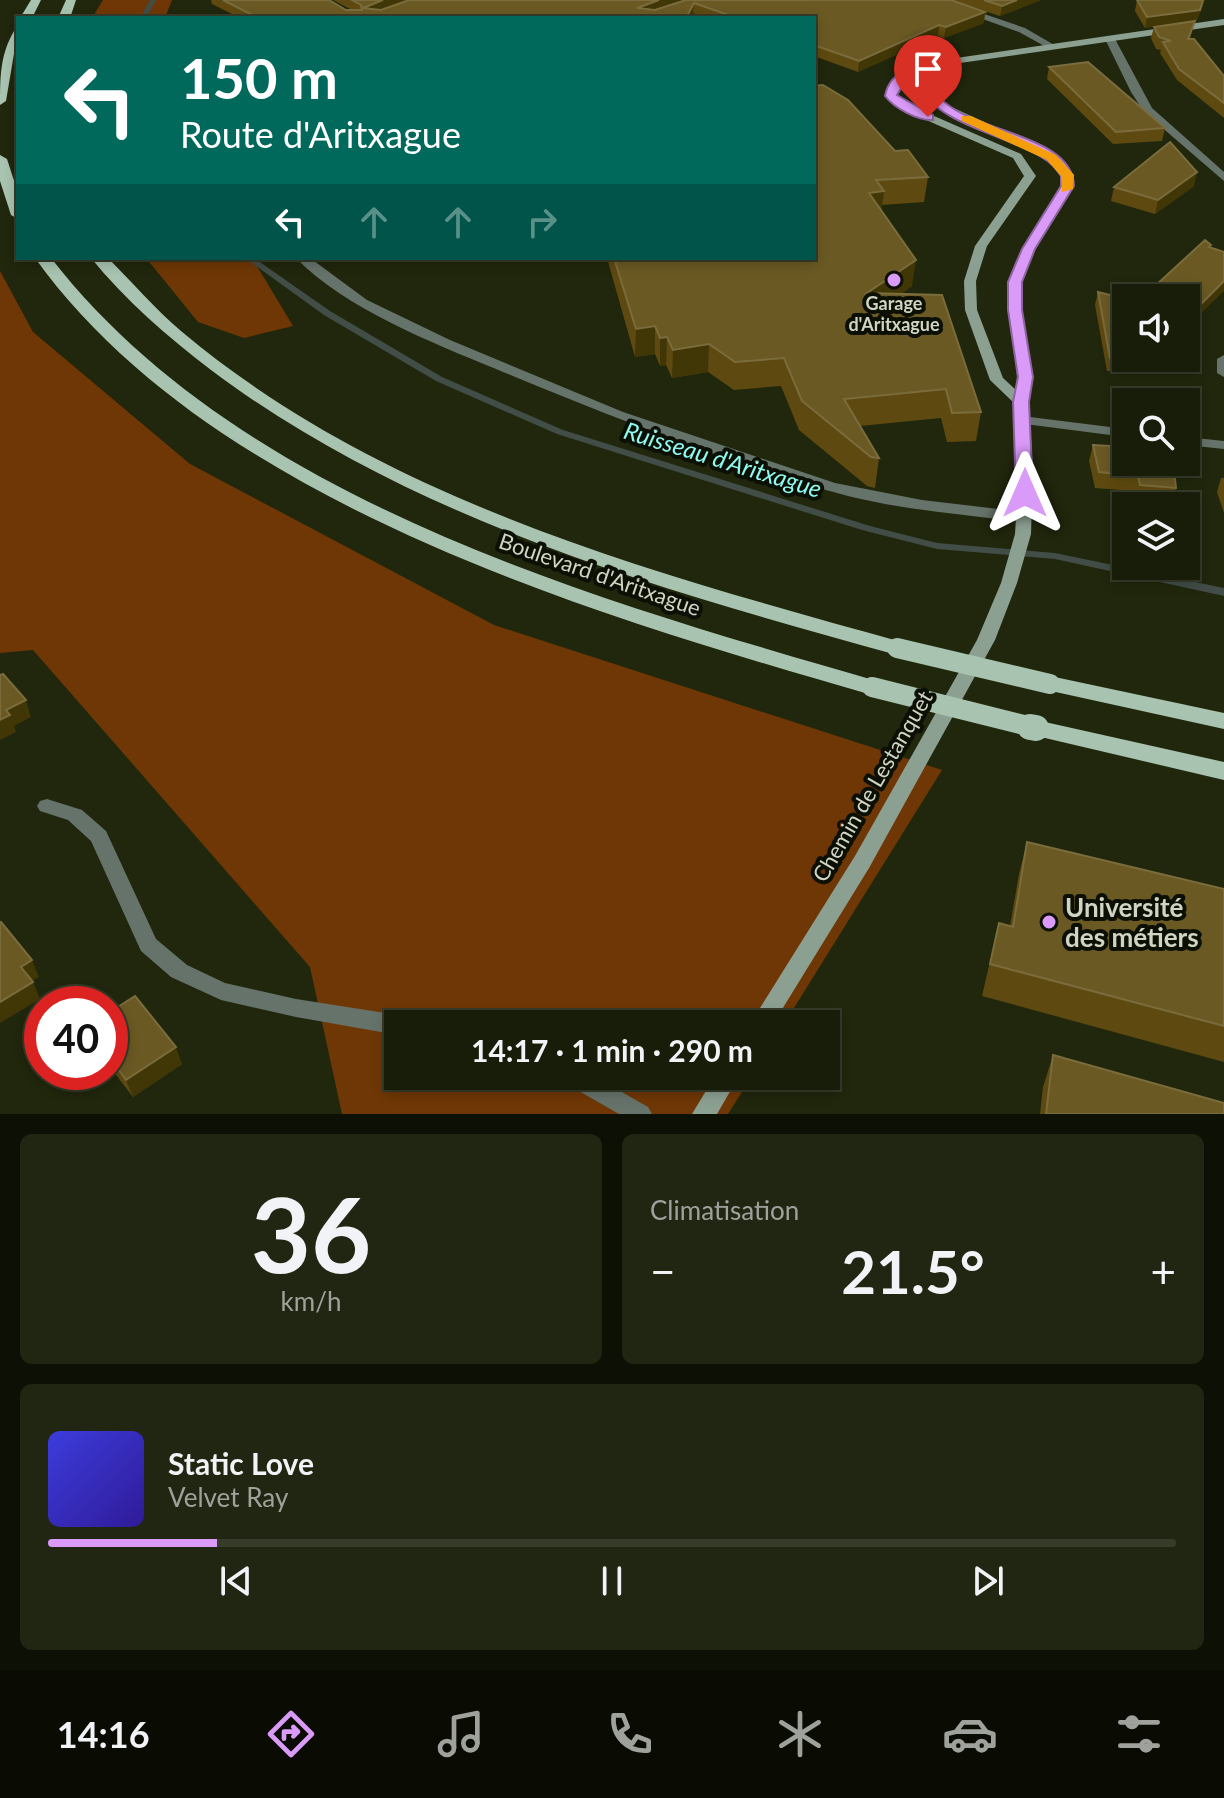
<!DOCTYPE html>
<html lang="fr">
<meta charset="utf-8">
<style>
body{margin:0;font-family:Lato,sans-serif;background:#212612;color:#f1f3f6;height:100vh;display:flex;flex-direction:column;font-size:30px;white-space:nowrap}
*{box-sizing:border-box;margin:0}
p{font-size:26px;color:#9fa29c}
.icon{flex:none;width:44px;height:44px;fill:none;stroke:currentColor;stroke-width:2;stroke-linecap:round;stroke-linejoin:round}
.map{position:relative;height:1114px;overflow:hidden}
.drawer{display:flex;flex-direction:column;gap:20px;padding:20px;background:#0d1005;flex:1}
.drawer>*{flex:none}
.guide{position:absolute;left:16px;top:16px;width:800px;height:244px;border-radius:0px;box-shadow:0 4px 12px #0003,0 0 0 2px #363b2a;background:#00695c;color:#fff;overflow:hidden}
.fabs{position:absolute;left:1112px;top:284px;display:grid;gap:16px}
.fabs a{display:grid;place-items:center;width:88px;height:88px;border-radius:0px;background:#181d09;box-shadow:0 4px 12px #0003,0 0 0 2px #363b2a;font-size:40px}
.speed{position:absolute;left:24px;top:986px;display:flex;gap:16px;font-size:40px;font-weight:700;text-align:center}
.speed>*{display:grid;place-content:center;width:104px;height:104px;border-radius:50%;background:#181d09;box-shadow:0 4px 12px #0003,0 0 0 2px #363b2a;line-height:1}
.speed .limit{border:12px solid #d22;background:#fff;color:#111}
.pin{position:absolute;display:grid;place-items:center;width:68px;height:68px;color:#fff;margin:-82px -34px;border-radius:50% 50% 50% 0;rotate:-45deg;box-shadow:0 0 8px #0007}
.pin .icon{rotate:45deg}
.me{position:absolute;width:88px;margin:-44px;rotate:0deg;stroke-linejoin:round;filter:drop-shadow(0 0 6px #0008)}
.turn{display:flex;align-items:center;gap:28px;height:168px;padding:0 32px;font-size:36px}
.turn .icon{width:104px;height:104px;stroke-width:2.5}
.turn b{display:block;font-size:56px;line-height:68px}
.lanes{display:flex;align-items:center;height:76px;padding:0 32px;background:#0003;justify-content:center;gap:40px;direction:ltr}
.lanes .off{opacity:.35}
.big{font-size:60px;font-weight:700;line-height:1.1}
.drawer .card{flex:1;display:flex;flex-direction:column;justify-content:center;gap:12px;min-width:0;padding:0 28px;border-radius:12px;background:#212612}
.drawer .dial{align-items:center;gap:0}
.dial b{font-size:104px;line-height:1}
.song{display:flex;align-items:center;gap:24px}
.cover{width:96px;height:96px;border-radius:12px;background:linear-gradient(135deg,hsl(240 70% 55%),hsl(250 70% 35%))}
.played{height:8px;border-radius:4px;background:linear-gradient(90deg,#da9af7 15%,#363b2a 15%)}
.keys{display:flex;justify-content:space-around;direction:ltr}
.heat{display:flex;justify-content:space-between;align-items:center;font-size:44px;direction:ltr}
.drawer .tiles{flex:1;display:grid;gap:20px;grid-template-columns:1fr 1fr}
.card:last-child{grid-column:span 2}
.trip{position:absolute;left:384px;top:1010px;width:456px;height:80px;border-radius:0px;background:#181d09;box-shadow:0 4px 12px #0003,0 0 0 2px #363b2a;font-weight:700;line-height:80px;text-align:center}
.tab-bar{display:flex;height:128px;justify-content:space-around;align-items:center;background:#0a0c04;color:#9fa29c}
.tab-bar .icon{width:56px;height:56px}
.tab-bar .on{color:#da9af7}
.tab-bar b{font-size:36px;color:#f1f3f6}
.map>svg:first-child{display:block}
.forest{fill:#6f3705}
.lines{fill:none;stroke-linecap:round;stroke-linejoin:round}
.stream{fill:#424d47;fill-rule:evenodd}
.street{fill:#66736a;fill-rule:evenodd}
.secondary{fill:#8ca092;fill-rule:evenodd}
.primary{fill:#a8c3b0;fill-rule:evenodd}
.primary-bridge-far1{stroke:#a8c3b0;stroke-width:20}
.primary-bridge{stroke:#a8c3b0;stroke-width:26}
.wall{fill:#5e4a10}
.shaded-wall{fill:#403606}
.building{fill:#6a5923;stroke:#7a6c3c;stroke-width:2}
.route{fill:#da9af7;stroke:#8e64a1;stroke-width:2}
.slow{fill:#f59e0b}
.poi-dot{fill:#da9af7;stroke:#0c0f04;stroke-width:3}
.labels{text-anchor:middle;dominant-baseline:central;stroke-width:8;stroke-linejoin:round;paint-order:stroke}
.far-poi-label{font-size:18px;font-weight:bold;fill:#cfd4c4;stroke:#0c0f04}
.street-label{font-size:22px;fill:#cfd4c4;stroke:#0c0f04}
.water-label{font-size:24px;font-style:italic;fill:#8efaf1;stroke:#0c0f04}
.near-poi-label{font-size:26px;font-weight:bold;fill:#cfd4c4;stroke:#0c0f04;text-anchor:start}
</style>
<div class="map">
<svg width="1224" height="1114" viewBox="0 0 1224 1114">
<rect width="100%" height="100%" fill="#20270c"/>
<g class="forest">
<path d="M103,0H172L165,18H92Z"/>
<path d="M146,258H252L293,326L244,338L198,322Z"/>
<path d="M0,271L33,332L190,464L494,625L942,770L784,1024H398V1076H752L728,1114H342L310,967L33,650L0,653Z"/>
</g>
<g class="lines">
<g class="stream">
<path d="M150,0H156L146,18H140Z"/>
<path d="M245,258H254L330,311L442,377L563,430L870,526L937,543L1055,553L1224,588V596L1055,559L937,549L862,530L557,434L436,381L324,315Z"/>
</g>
<g class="street">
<path d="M930,0H943L1025,28L1056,46L1048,48L1019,32Z"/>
<path d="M1110,36L1115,39L1152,108L1224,172V181L1144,112L1131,92L1105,39Z"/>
<path d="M296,258H310L367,300L450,340L623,412L835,483L922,500L1024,512L1032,517L1024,522C958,514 890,509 826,490C714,457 604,414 496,369C433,343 344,308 296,258Z"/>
<path d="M1224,355V377L1217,373V359Z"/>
<path d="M1022,416L1126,429V437L1017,423L1015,420L1017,417Z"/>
<path d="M1186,437L1224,441V449L1186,445Z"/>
<path d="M47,799L82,810L106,831L156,939L187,965L225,983L296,999L398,1015L406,1018L409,1024H398V1035L296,1017L221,1000L171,977L141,951L91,841L68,820L40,811L37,806L40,801Z"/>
<path d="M562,1076H594L648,1107L652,1114H619L565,1083Z"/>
</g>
<g class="secondary">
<path d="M1224,19V25L953,64L936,76L931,85L936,95L947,105L1054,154L1074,175V186L1034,249L1021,282V310L1032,377L1028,402L1033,468L1031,534L1017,583L995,640L869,868L773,1024H750L855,856L977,640L1001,583L1015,534L1019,468L1014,403L990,380L965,310L964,281L975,246L1024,176L1013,158L901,109L887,98C886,79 906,69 922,63ZM936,67L929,72L921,85C944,137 1027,132 1062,175V186C1038,224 1006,262 1009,309C1010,336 1020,363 1016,390L1003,378L977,310L976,281L987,246L1036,176L1021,154L909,105L896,95C901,77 918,69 936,67Z"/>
<path d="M715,1076H739L717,1114H692Z"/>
</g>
<g class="primary">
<path d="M31,0H41L32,18H20Z"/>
<path d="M66,0H76L70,18H58Z"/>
<path d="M18,30L6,101L0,105C0,77 0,55 14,31Z"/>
<path d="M0,155L7,159L18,193V219L11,215L0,181Z"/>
<path d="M35,258H51C241,502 595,599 880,682L883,687L880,692L872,695C594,615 211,503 35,258Z"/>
<path d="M91,258H108C132,282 155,309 181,331C384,502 654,573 905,643L908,648L905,653L897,655C659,589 411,520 211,370C168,337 125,300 91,258Z"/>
<path d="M1050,676L1224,713V729L1042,689L1039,684L1042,679Z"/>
<path d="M1036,720L1224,762V780L1028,734L1025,728L1028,722Z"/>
</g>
<g class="primary-bridge-far1">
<path d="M897,648L1050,684"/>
<path d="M872,687L1036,728"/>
</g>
<path class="primary-bridge" d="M1030,727L1036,728"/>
</g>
<g class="wall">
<path d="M211,0H329L346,10H352L333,0H686L985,12L984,23L944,38L938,36L858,72L814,56V18H707L693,13L691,18H240L212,4Z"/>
<path d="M952,0H1041L1000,16Z"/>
<path d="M1137,0H1205L1197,20L1145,28L1135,11Z"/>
<path d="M1195,21L1190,39L1224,76V118L1177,80L1160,53L1161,50L1156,49L1151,38L1154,27Z"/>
<path d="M1049,67L1165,128L1162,141L1113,144L1047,79Z"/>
<path d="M895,151L928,177L924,202L882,205L881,211L912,286L901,294L981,412L976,441L947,442L941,418L860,426L879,458L875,488L867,486L799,430L781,386L734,390L708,372L672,378L666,365L660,366L655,354L635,357L607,258H814Z"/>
<path d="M1194,186L1155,214L1111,201L1114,187Z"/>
<path d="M1211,245L1210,248L1224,252L1192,322L1186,320V298Z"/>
<path d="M1098,292L1126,358H1149L1140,373L1107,371L1095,305Z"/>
<path d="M1093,445L1176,488L1172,503L1136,500L1134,491L1095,488L1089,461Z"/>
<path d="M1221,478H1224V513L1217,492Z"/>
<path d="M1027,842L1224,889V1062L982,996L999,923L1010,926L1019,874Z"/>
<path d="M110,1012L182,1064L133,1097L110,1067Z"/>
<path d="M1053,1055L1224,1114H1040L1043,1087Z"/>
</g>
<g class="shaded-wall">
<path d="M383,0H410L365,18L363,8Z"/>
<path d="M659,0H686L638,18L637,8Z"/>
<path d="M1017,0H1041L1000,16L1002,6Z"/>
<path d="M1205,0L1197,20L1145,28L1147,17Z"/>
<path d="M694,3L693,13L691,18H686Z"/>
<path d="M985,12L984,23L944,38L946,27Z"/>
<path d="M939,25L938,36L858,72L859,61Z"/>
<path d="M1197,172L1194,186L1155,214L1158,200Z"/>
<path d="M884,191L881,217L869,193Z"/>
<path d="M916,260L912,286L864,321L867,293Z"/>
<path d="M1224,281V291L1192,322L1196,309Z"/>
<path d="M655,326V354L635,357L636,329Z"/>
<path d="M667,337L666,365L660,366V338Z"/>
<path d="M709,344L708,372L672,378L673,350Z"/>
<path d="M1144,358H1149L1140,373L1143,360Z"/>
<path d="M26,700L31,717L14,726L16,732L0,740V720L6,710Z"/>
<path d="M32,960L39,977L27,984L21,967Z"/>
<path d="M33,982L40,999L0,1023V1002Z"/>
<path d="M176,1047L182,1064L133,1097L126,1080Z"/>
</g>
<g class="building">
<path d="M223,0H329L346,10H362L361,5L352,0H383L363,8L381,10L409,0H659L637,8L655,10L686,0H951L985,12L946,27L939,25L859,61L814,45V18H737L694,3L686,18H258Z"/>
<path d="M984,0H1017L1002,6Z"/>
<path d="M1137,0H1203L1200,10L1147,17Z"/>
<path d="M1195,21L1188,39H1194L1224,76V103L1179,69L1163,42L1171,41L1159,37L1154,27Z"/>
<path d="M1088,62L1165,128L1116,132L1049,67Z"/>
<path d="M823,85L848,100L895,151L908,150L928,177L876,180L884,191L869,193L916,260L867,293L942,295L981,412L952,413L946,389L844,399L879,458L871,457L802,401L784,358L735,362L709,344L673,350L667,337L660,338L655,326L636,329L614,258H814V86Z"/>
<path d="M1170,142L1197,172L1158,200L1114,187Z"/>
<path d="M1205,240L1211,245L1209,247L1224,252V281L1196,309L1186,306V298H1142Z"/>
<path d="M1098,292L1126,299V358H1144L1143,360L1110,358Z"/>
<path d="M1093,445L1126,447V462H1173L1176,488L1140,485L1138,476L1099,472Z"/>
<path d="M3,674L26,700L6,710L10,715L0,720V675Z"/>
<path d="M1027,842L1224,889V1026L990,964L999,923L1013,927Z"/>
<path d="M1,922L32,960L21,967L33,982L0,1002V923Z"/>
<path d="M135,996L176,1047L126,1080L110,1058V1012Z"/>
<path d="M1053,1055L1224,1103V1114H1046Z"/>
</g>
<path class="route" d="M950,59L955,62L954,65L936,76L932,85C950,134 1073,128 1074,186L1035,249L1022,282V310L1033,377L1029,402L1033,493L1025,498L1016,493L1013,402L1018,377L1008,310V282L1022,249L1061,186V176C1056,169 1051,162 1043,158C1009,135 935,125 920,85L935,68L908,78L897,95L933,115V120C918,121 894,108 885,96C890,66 926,62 950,59Z"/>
<path class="slow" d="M962,116H971L1056,155L1074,175L1073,189L1062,192L1061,176L1047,160L962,121Z"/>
<g class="poi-dot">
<circle cx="894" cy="280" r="8"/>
<circle cx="1049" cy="922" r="8"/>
</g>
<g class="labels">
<g class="far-poi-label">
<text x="894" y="303">Garage<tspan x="894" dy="21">d'Aritxague</tspan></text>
</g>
<g class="street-label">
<text transform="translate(600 574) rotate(19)">Boulevard d'Aritxague</text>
<text transform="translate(872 786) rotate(-60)">Chemin de Lestanquet</text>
</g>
<g class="water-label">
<text transform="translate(723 459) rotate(17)">Ruisseau d'Aritxague</text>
</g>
<g class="near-poi-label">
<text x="1065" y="907">Université<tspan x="1065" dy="30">des métiers</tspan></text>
</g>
</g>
</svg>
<div class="fabs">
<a><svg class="icon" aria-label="sound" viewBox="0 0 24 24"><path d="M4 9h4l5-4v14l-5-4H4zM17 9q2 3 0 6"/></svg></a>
<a><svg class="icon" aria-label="search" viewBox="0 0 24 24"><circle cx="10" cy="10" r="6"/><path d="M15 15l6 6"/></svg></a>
<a><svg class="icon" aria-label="layers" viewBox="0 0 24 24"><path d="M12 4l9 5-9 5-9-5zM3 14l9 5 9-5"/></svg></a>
</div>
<div class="speed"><div class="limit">40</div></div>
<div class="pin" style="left:928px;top:117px;background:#d93025"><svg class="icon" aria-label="arrive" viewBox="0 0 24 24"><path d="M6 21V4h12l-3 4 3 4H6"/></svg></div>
<svg class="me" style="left:1025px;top:493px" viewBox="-20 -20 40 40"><path d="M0-17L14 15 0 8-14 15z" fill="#da9af7" stroke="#fff" stroke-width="4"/></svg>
<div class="trip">14:17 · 1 min · 290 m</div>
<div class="guide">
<div class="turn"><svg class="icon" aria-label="left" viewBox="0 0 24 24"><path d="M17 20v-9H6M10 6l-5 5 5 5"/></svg><div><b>150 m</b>Route d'Aritxague</div></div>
<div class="lanes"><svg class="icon" aria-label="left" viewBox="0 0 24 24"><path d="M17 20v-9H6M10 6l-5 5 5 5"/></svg><svg class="icon off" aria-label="ahead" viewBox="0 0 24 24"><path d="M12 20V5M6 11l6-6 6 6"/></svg><svg class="icon off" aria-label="ahead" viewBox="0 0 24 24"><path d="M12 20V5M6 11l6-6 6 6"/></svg><svg class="icon off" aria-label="right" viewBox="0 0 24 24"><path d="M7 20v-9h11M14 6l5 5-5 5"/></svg></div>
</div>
</div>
<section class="drawer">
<div class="tiles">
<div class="card dial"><b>36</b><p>km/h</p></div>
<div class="card"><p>Climatisation</p>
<div class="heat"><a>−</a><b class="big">21.5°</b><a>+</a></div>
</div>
<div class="card">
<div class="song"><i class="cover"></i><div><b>Static Love</b><p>Velvet Ray</p></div></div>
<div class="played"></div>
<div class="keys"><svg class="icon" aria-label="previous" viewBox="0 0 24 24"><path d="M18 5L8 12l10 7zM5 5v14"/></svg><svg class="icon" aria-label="pause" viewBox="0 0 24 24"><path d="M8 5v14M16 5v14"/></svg><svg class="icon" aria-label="next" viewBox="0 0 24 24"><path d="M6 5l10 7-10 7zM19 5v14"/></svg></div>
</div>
</div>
</section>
<nav class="tab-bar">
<b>14:16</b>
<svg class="icon on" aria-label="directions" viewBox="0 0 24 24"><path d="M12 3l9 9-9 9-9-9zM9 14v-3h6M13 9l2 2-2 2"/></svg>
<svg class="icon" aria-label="music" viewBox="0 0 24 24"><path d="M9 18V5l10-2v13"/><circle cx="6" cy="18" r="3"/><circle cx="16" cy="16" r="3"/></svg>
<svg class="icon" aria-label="phone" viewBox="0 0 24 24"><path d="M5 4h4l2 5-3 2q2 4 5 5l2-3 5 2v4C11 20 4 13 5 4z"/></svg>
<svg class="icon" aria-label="climate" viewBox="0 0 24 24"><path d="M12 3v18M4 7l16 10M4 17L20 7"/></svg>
<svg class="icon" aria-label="car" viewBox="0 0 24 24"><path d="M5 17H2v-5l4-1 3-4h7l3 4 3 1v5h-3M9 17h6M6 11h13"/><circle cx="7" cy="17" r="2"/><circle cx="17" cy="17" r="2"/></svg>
<svg class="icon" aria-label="filters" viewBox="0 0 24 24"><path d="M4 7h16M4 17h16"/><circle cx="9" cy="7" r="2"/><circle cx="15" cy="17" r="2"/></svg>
</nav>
